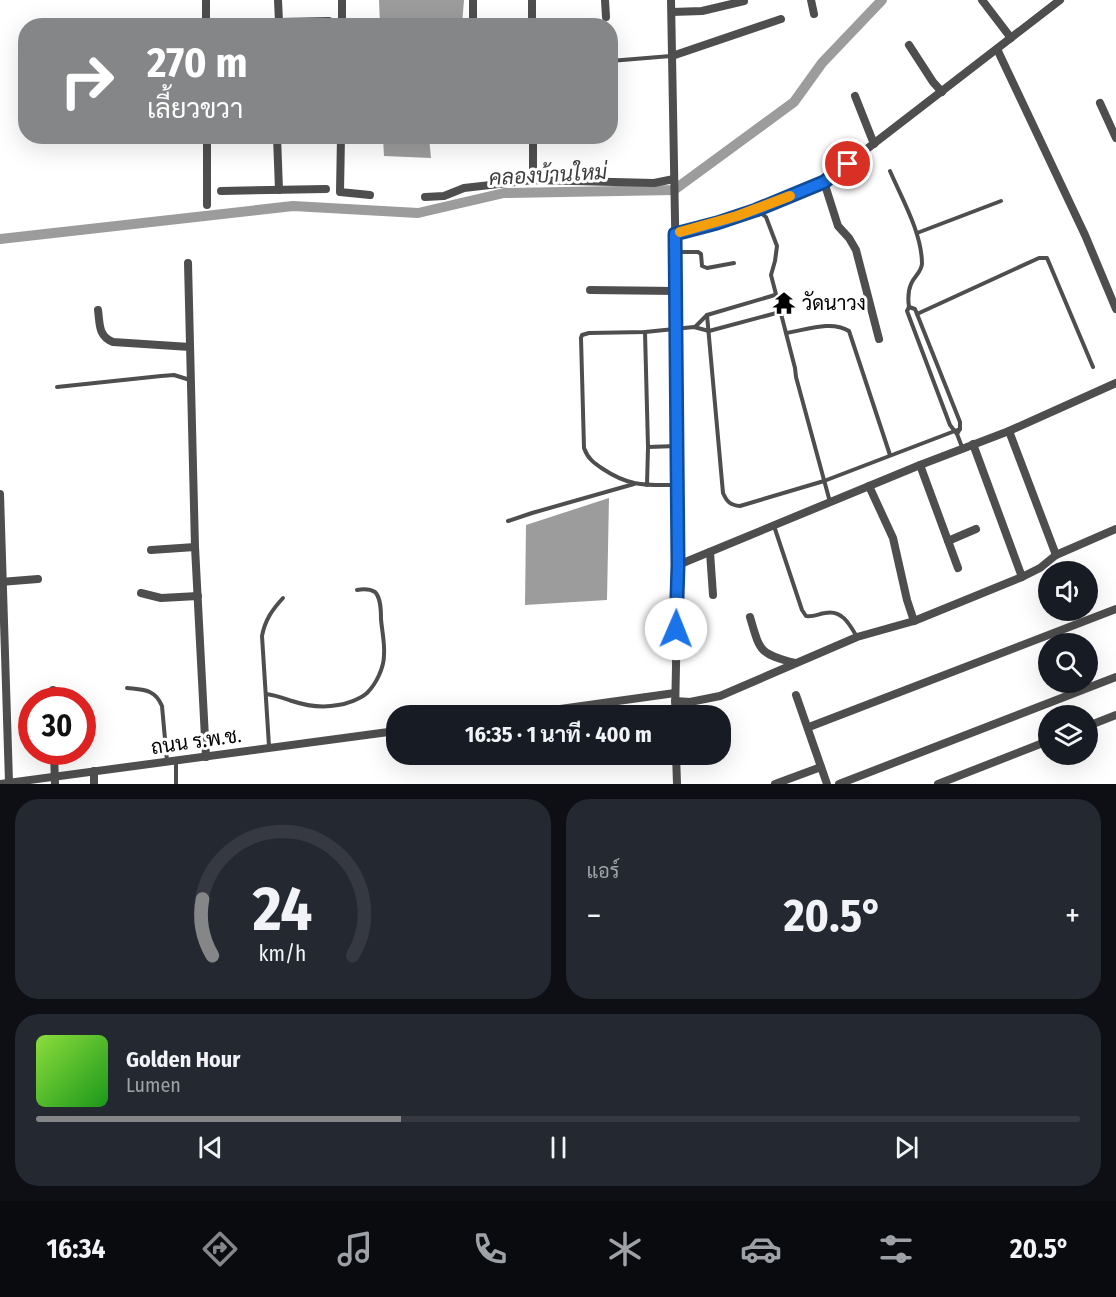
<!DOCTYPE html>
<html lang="th">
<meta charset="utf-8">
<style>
body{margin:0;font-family:"Fira Sans Condensed",Sarabun,sans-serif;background:#242831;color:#f1f3f6;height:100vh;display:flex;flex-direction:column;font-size:22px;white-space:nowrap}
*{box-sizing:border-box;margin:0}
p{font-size:20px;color:#9ea1a6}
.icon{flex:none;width:33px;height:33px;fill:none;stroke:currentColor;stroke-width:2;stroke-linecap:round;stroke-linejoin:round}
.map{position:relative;height:784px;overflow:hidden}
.panel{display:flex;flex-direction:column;gap:15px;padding:15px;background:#0d0f14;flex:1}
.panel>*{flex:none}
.banner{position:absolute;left:18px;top:18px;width:600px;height:126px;border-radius:24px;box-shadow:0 6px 24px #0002;background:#858687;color:#fff;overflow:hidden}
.tools{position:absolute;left:1038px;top:561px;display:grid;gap:12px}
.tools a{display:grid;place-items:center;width:60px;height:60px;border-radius:50%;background:#171b24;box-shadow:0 6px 24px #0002;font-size:30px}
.speed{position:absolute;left:18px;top:687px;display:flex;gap:12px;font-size:30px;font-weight:700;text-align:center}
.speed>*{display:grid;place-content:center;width:78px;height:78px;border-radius:50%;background:#171b24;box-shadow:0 6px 24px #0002;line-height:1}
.speed .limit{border:9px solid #d22;background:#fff;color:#111}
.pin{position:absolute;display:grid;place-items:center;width:51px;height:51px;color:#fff;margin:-26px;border:3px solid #fff;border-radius:50%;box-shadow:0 2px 6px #0007}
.me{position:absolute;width:66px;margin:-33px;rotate:1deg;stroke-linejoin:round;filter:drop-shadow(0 0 4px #0008)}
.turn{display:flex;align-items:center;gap:21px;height:126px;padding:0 30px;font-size:27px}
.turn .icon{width:78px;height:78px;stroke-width:2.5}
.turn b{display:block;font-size:42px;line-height:51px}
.big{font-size:45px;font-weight:700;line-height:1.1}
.panel .tile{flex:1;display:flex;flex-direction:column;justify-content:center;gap:9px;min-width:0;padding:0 21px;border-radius:24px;background:#242831}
.panel .dial{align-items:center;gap:0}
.dial svg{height:156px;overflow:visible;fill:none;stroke:#363941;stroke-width:7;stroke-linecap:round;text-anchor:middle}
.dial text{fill:#f1f3f6;stroke:none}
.song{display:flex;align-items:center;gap:18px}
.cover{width:72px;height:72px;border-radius:9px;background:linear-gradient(135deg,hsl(90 70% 55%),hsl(120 70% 35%))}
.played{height:6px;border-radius:3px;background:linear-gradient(90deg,#858687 35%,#363941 35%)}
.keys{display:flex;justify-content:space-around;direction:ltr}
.heat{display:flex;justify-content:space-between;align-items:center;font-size:33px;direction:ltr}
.panel .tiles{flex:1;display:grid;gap:15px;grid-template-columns:1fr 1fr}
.tile:last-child{grid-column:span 2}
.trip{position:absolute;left:386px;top:705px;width:345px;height:60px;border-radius:24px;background:#171b24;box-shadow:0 6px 24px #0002;font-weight:700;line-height:60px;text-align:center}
.tab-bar{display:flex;height:96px;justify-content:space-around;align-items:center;background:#090b0e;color:#9ea1a6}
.tab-bar .icon{width:42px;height:42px}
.tab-bar .selected{color:#858687}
.tab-bar b{font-size:27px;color:#f1f3f6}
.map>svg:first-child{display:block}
.water{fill:#9c9c9c}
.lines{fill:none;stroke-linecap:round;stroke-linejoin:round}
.canal{stroke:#9c9c9c;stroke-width:10}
.lane{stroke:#4e4e4e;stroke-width:4}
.street{stroke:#4e4e4e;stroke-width:8}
.route-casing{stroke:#114b97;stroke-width:15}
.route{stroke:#1a73e8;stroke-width:10}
.slow{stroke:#f59e0b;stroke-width:10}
.labels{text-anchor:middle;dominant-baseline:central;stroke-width:6;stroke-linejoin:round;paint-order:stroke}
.poi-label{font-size:20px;fill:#000;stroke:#fff;text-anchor:start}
.street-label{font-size:20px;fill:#000;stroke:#fff}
.water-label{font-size:21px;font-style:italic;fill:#3d3d3d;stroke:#fff}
</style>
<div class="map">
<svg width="1116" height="784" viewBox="0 0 1116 784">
<rect width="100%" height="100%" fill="#fff"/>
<g class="water">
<path d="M379,0H464L462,25H380Z"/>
<path d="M383,137H429L431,158L384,156Z"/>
<path d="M609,498L607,600L525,605L526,525Z"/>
</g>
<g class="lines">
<path class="canal" d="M0,239L293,206L418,213L504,193L674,190L794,102L822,63L882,0"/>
<g class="lane">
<path d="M610,61L671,56"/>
<path d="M890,171C902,199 922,233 922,264C921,273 914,276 911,284C908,291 908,300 909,307"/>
<path d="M757,210L766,217L777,246L775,261L771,275L795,368L796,377L830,502"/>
<path d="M917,233L1001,201"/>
<path d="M676,252H698L701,254L702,266L707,268L734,263"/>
<path d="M917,314L1039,258H1047L1093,367"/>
<path d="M707,315L723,493C727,502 730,505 740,506L824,481L960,429"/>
<path d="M695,327L707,315L775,295"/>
<path d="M645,332L648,447L677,446"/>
<path d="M786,333C806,330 831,320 849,331L890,455"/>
<path d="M57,387L161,376L174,375L190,380"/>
<path d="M957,434L960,429V422L915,309L909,307L907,311L950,425L957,434L962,447"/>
<path d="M647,485L648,447"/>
<path d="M676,485C646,485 630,487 603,469C594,463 588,459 584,448L581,338L582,335L589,333L645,332L694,327L709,331L780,312"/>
<path d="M508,521L532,513L634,484"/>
<path d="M774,526L802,610L806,616C814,617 818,614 825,613C842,609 850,625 857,637"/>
<path d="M127,688C144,690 155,689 162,706L167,761"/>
<path d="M266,694C275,695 283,698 292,701C307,706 323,708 338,705C347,704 360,699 367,693C376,684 384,668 384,655C385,644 382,631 381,619C381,611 381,598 375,592C370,589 363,589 357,590"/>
<path d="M269,746L262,636C265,620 272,610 283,598"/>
<path d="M176,762V784"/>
</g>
<g class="street">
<path d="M206,0V26"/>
<path d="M278,0L279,22"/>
<path d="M473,0V26"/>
<path d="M532,0V26"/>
<path d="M605,0L606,17"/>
<path d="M671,0L677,329L678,565L675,716"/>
<path d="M811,0L814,14"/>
<path d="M982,0L1011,38"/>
<path d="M672,12L702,11L744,1"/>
<path d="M222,23L329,21"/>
<path d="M342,26V0"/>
<path d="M909,45L933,82L942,92"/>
<path d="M997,49L1085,235L1116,309"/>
<path d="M672,56L781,19"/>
<path d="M855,96L874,144"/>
<path d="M1100,103L1116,138"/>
<path d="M207,136V205"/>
<path d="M277,136L279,190"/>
<path d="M341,136L340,192L370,195"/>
<path d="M533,136V180"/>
<path d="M824,182L838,226L849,238L856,250L879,339"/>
<path d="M221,191L326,189"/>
<path d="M425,197L444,196L464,188L533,180L654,183L674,179"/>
<path d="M675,234L717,223L756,210L824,182L1060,0"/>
<path d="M188,263L195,547L206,757"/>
<path d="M590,290L676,291"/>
<path d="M98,310C100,324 98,336 113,342L190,347"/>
<path d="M1009,431L1056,555"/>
<path d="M973,444L1022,577"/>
<path d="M920,465L958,568"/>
<path d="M0,494L9,782"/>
<path d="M948,541L976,529"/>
<path d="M151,550L195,547"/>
<path d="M710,552L713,595"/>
<path d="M678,565L920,465L1009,431L1116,383"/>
<path d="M0,582L38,579"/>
<path d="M141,593L161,598L198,596"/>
<path d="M750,617C760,651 759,654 795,663"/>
<path d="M914,621L1022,577L1040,568L1056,555L1116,529"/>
<path d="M53,690V700"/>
<path d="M796,695L827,784"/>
<path d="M675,701L690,702L720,696L857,637L914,621L907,600L893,538L869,486"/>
<path d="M510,716L675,693"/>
<path d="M1088,726L1116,715"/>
<path d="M809,727L1116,609"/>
<path d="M54,752L55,784"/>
<path d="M676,754L677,784"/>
<path d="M94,771V784"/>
<path d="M0,784L396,731"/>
<path d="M775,784L821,767"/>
<path d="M839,784L1116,677"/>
<path d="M938,784L1048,741"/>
</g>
</g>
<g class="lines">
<g class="route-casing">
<path id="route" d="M676,629L678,565L675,234L717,223L756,210L824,182L848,164"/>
</g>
<use href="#route" class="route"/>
<path class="slow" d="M680,232L737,216L790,196"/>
</g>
<defs>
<g id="temple-bare" transform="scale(1.8)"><path d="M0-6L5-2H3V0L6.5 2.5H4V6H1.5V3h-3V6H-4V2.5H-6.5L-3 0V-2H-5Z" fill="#000" stroke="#fff" stroke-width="2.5" paint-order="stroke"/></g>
</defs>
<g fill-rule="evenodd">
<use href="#temple-bare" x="784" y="303"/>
</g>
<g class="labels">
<g class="poi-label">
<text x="802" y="303">วัดนาวง</text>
</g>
<g class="street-label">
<text transform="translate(196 741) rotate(-8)">ถนน ร.พ.ช.</text>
</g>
<g class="water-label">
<text transform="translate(548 175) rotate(-3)">คลองบ้านใหม่</text>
</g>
</g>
</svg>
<div class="tools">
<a><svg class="icon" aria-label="sound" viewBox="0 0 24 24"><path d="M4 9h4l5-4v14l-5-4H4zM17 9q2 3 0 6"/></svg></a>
<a><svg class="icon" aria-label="search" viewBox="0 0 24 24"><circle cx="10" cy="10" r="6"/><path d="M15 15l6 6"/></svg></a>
<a><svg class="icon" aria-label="layers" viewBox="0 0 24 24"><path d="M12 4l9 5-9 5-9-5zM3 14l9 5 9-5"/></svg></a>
</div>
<div class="speed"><div class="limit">30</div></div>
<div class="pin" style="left:848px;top:164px;background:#d93025"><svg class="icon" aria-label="arrive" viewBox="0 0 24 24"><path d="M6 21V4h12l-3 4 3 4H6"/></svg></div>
<svg class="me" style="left:676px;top:629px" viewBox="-20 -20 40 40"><circle r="19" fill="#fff"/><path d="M0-13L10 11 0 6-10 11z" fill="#1a73e8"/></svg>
<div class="trip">16:35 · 1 นาที · 400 m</div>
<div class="banner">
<div class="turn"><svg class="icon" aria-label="right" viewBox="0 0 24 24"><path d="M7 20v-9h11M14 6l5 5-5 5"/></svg><div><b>270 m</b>เลี้ยวขวา</div></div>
</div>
</div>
<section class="panel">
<div class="tiles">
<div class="tile dial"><svg viewBox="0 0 100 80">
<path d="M14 69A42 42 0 1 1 86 69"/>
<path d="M14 69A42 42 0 0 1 9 40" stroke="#858687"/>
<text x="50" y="56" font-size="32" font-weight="700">24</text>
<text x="50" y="72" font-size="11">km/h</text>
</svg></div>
<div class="tile"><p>แอร์</p>
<div class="heat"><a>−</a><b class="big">20.5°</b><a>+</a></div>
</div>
<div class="tile">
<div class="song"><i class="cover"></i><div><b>Golden Hour</b><p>Lumen</p></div></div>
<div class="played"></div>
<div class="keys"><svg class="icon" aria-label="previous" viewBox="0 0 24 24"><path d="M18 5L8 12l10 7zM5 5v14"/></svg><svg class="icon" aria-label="pause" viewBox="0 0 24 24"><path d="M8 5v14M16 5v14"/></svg><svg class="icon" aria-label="next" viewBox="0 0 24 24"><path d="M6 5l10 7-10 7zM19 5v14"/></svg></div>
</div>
</div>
</section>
<nav class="tab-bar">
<b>16:34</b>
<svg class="icon selected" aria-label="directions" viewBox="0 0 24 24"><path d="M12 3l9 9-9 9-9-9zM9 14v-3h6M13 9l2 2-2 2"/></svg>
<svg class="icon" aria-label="music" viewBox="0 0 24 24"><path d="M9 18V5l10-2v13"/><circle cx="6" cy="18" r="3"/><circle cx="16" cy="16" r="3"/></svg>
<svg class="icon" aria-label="phone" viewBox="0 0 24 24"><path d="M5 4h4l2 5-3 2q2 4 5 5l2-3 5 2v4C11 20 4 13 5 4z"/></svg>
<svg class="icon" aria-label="climate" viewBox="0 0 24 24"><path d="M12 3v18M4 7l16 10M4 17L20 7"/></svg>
<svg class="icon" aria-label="car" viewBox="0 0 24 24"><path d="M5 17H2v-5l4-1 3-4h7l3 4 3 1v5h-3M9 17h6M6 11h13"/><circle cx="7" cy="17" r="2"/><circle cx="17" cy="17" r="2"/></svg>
<svg class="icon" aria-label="filters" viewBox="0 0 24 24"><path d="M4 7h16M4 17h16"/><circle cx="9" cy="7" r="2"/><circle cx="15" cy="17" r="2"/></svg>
<b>20.5°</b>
</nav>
